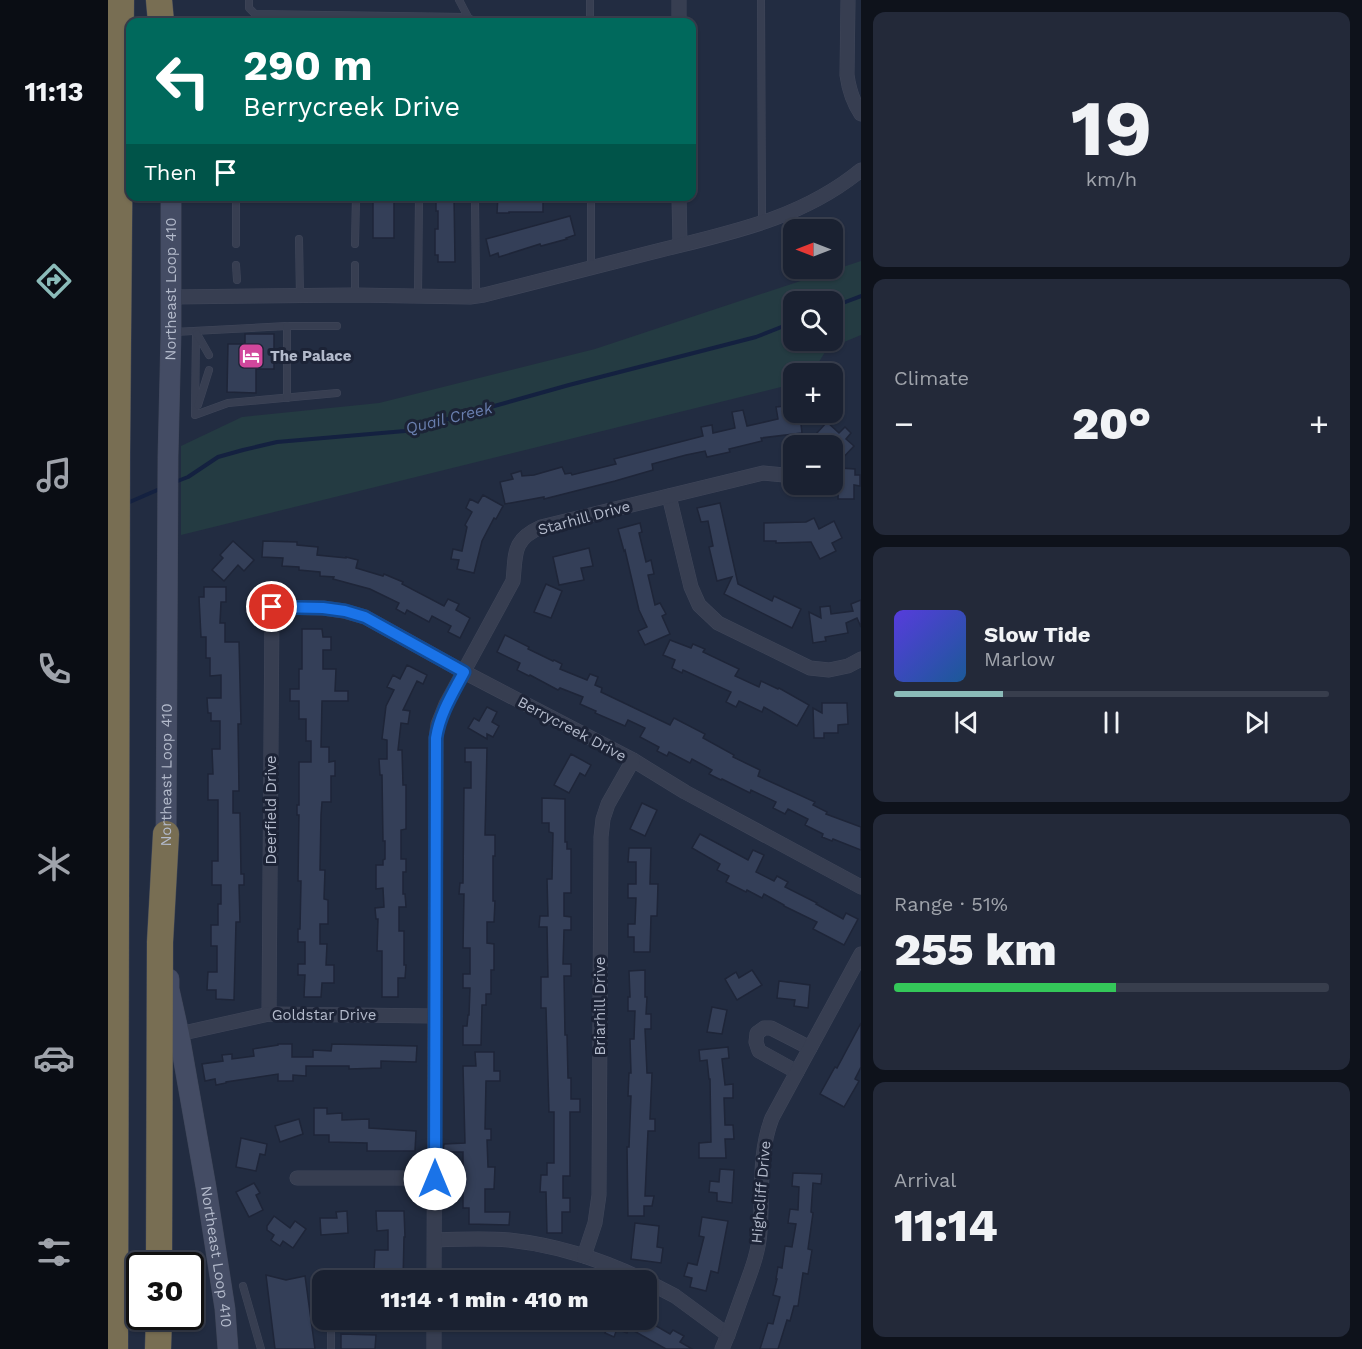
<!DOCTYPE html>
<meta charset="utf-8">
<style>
body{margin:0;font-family:"Work Sans",sans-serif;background:#232939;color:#f1f3f6;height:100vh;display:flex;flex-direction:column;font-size:22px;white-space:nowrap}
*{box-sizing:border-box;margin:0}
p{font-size:20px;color:#9fa3ab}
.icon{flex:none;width:33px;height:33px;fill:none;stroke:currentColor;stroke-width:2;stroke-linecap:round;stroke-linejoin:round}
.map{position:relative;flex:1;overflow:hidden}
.drawer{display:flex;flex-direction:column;gap:12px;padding:12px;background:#0e121b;width:501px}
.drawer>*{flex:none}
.top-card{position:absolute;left:18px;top:18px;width:570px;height:183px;border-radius:12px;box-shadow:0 2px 4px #0004,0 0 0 2px #383e4d;background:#00695c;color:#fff;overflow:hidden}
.needle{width:39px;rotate:270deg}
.fabs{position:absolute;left:675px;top:219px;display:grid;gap:12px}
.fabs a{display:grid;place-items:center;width:60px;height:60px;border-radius:12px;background:#1a2131;box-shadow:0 2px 4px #0004,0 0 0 2px #383e4d;font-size:30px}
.speed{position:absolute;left:18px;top:1252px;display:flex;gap:12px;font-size:30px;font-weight:700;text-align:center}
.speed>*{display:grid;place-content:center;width:78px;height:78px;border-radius:50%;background:#1a2131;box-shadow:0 2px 4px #0004,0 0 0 2px #383e4d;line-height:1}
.speed .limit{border:3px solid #111;border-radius:9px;background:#fff;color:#111}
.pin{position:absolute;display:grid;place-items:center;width:51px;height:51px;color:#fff;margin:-26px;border:3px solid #fff;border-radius:50%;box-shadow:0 2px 6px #0007}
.me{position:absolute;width:66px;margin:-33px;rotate:0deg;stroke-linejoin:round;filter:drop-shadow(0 0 4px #0008)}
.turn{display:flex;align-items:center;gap:21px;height:126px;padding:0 18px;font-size:27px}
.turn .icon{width:78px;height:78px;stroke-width:2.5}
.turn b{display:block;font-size:42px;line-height:51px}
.then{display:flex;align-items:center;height:57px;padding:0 18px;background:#0003;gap:12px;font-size:22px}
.big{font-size:45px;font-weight:800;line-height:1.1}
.drawer .widget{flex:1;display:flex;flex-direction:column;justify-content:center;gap:9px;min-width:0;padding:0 21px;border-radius:12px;background:#232939}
.drawer .dial{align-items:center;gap:0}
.dial b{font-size:78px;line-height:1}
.song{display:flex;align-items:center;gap:18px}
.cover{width:72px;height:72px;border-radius:9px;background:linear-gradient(135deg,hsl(250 70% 55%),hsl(210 70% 35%))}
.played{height:6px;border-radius:3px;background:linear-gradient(90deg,#8bbbb9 25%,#383e4d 25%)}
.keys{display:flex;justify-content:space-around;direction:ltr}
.heat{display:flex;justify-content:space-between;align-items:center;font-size:33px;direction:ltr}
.charge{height:9px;border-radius:4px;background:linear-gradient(90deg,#34c759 51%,#383e4d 0)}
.trip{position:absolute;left:204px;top:1270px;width:345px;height:60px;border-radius:12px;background:#1a2131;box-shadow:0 2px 4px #0004,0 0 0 2px #383e4d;font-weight:800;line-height:60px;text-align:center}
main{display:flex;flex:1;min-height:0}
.tabs{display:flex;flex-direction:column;width:108px;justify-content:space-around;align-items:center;background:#0a0d14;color:#9fa3ab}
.tabs .icon{width:42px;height:42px}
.tabs .selected{color:#8bbbb9}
.tabs b{font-size:27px;color:#f1f3f6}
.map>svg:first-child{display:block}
.green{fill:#243b42;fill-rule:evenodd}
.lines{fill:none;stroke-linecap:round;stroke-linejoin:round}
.stream{stroke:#142140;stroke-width:4}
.building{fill:#343f58;stroke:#1e2538;stroke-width:1.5}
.lane-casing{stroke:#40475a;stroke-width:8}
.street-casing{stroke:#40475a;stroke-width:15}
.secondary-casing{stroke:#40475a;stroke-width:21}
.highway-casing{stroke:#3f4658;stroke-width:27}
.lane{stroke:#373e51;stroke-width:7}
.street{stroke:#373e51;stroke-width:14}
.secondary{stroke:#444c64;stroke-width:20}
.highway{stroke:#786e53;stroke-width:26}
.route-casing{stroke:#114b97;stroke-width:15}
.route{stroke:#1a73e8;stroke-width:10}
.labels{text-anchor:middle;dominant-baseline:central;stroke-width:6;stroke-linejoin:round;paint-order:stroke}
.street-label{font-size:15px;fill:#b3bacb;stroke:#1c2336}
.poi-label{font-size:15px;font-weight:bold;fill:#b3bacb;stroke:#1c2336;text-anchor:start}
.water-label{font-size:16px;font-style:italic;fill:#697eae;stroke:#1c2336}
</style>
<main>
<nav class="tabs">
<b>11:13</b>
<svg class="icon selected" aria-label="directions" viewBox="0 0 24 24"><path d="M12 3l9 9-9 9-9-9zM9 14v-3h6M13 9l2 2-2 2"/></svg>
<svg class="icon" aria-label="music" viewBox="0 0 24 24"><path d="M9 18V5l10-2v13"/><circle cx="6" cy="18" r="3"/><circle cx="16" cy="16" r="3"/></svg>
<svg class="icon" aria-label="phone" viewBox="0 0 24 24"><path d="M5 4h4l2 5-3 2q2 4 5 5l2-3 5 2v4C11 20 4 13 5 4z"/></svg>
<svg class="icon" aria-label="climate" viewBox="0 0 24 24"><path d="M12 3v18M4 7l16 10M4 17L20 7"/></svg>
<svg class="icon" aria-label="car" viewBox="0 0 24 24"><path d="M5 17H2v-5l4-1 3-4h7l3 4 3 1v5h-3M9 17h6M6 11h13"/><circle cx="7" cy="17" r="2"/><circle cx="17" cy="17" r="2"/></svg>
<svg class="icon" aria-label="filters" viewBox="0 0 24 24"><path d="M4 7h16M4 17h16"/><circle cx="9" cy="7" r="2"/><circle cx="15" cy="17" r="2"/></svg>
</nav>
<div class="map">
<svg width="753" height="1349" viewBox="0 0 753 1349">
<rect width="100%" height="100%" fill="#222c41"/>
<path class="green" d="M753,261V335L719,349L704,373L686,374L685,384L73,535V446L134,417L271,403L487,349ZM686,302H724V340H686Z"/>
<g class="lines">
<g class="stream">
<path d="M724,307L753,296"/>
<path d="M67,482L80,477L110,457L135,450L169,442L297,431L461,385L648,337L686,322"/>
<path d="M17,504L54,488"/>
</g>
</g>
<g class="building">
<rect x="265" y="196" width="21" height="42"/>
<path d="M328,196H346L347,262H330V255H327V229H330V211H328Z"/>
<path d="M390,196H435V212H401V213H389Z"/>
<path d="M462,216L467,235L458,238L459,239L433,246L432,244L391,257L390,253L382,256L378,239Z"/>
<path d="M137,334H166V369H148V393L119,392L120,344H137Z"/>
<path d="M677,406L679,418L692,416L694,433L653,438L654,441L621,449L622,452L599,457L597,451L578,455L544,464L545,470L507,481L436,499V497L397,504L392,482L405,479L403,474L413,471L414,476L426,475L454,467L457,474L463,473L464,475L508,464L506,459L595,436L593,427L604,425L605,433L627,428L624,412L635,410L639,426L670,419L668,407Z"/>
<path d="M719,422L731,433L737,427L743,433L738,439L746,446L730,463L724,458V446H720L708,434Z"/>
<path d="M731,468L747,469V475H752V486L746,485V499H730Z"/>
<path d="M375,495L395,506L388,519L386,518L374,541L366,573L349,569L351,560L343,559L345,549L354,551L359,527L357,525L364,512L358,508L362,499L370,503Z"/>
<path d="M612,503L630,584L664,601L666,596L693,609L684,628L616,594L624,577L609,581L601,547L605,546L600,521L593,522L589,508Z"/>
<path d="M706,518L711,529L726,521L734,538L724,543L728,551L712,559L703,542L668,543V541H656V523L698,522Z"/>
<path d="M532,523L534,532L531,533L538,562L543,560L546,574L540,575L547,605L552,603L558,614L554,616L562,634L537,645L530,631L539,627L531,610L517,550L516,551L510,529Z"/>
<path d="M125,541L146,560L136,571L130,565L116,581L104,570L115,558L112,555Z"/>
<path d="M155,541L189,542V545L210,547L209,555L238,558V557L250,560L248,568L275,576L276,574L295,582L294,584L336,606L340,599L351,604L348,610L362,618L352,638L340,632L343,626L324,616L321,622L299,610L297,614L288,609L291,603L262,589L225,579L226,577L212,576V572L191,570V567L174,566L175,558L154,557Z"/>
<path d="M481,548L485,566L473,568L476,580L451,585L445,557Z"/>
<path d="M438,584L454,591L443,618L426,612Z"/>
<path d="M96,587H118V602H113L112,623H117V642H131L133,724H130L131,791H125V813H132L133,874H136V885H131L132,922H128L126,1000L108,999V990H99L100,972H109V946H103V925H110V904H113V885H104V861H110V800H100V774H105L104,749H112V721H103V713H100L99,698H113V675L102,676V658H98V637H93L91,597H96Z"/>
<path d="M753,600V627L749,618L738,623L740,633L717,637L718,641L705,643L701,612L713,618L712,607L722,606L723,614L745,611L743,604Z"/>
<path d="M194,629H214L215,637H223V650H215V669H228L227,691H240V701H214L213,747H221V762L227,761V776H223V802H214L213,815L212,870H217L216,899L220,900V924H212V944H219L218,965H226V983H214L213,997H196L197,975H190V964H197V942H190V929H192L193,881H190L191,815H189V805H191V762H203V741H198V719H191V701H182V689H191V669H194Z"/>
<path d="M397,635L421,647L420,649L445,661L446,660L454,664L452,669L479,680L482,674L490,677L487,685L494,688L493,692L562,725L566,718L597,734L595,738L626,755L625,757L652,770L650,776L707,802L705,805L719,812L718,814L753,827V850L725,839L724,841L714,837L715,834L697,825L700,819L680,809L677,814L665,808L668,802L643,790L642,793L614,779L613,780L601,774L604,770L584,759L582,763L561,752L559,756L549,751L551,747L532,737L537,728L520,720L517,726L487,713L488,711L472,704L475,697L452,688L450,690L422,675L421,676L409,670L412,663L389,652Z"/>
<path d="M562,640L583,648L585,644L597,649L595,652L631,669L627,676L651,687L653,681L670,689L671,688L701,705L689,726L656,707L654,712L631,701L628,707L618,702L623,692L575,670L574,673L564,668L567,660L555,655Z"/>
<path d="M299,665L319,675L315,684L309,681L295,710L302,711L300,724L293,723L290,750H294L295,785H298V829L293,830V859H298V872H295V894H297L298,907H291V931H296V965H298L297,978H290V997H274V951H269L270,919H268L267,908L276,907L275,888L268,889V865H275V860L277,859V841H275L274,775H272L271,759H279V740L274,739L278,706L286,690L279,687L285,675L292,679Z"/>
<path d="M714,703H739L740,724L730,725V733H716V738H706L705,708L714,713Z"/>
<path d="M379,707L389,712L384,722L391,726L385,737L379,734V739L360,728L366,718L371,721Z"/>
<path d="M357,748H379L377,835H387V856H385V901H387L386,922H379V943L386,944V970H383V994H378V1005H374L373,1045H355V1026H359L360,1015H361L362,988H355V974H362V948H355L356,894H351L352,883H355L356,788H363V762H357Z"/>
<path d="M463,754L483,765L477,776L472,773L461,793L446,785Z"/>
<path d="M434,798L457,799V842H459V849H463V893H456V916L463,917V930H456L455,964H463V976H456L457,1035H459L460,1078H463V1099H472V1112H462V1176H455V1198H462V1212H454V1233H439L438,1192H432L433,1175H439V1163H446V1112H441L438,1008H433V977H440L439,927H431L432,916H440L439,879H444L445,833L441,832V823H434Z"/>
<path d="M534,803L549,810L537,836L522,829Z"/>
<path d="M592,834L640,860L645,850L656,855L648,872L666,881L669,876L680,882L677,887L709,903L708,904L735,919L738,913L750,919L736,945L705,929L709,922L676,906V905L656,894L654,898L639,890L638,892L618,882L621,876L609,870L612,864L584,848Z"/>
<path d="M521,848H543L542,884H550L549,916H543L542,952H526V937H520V924H527L528,898H520V884H528V862H520Z"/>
<path d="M537,970V997H539L538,1014H543V1029H537L539,1073H544L542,1119H547V1131H540L537,1196H546L544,1206H536V1216H520L519,1147H521L523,1096H520L521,1073H523L522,1039H526L527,1011H520V997H522L521,971Z"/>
<path d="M644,970L654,985L629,1000L617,979L628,972L631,978Z"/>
<path d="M671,981L702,985L700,1008L686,1006L687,1000L669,998Z"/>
<path d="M604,1007L619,1010L614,1034L599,1032Z"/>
<path d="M753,1023V1067L747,1079L751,1081L736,1107L712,1094L727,1067L729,1068Z"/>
<path d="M170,1044H184V1057H205V1050L223,1051L224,1044L309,1046L308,1062L273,1061V1068L241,1069V1066H198V1076L185,1075V1081H170V1074L118,1082V1083L108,1085L107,1079L97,1081L94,1064L115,1061L114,1055L124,1054V1059L146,1056L145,1049L170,1045Z"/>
<path d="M620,1047L621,1058L614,1059L617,1085L625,1084V1098H616L617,1125H625L626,1139H617L618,1158H591V1143L603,1142L602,1079H601L599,1060L592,1061L591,1050Z"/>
<path d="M367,1052H386V1071H392V1081H378L377,1129H383V1140H379L380,1167H387L386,1189H377V1212H402L401,1225L361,1224V1208H355V1189H352V1178H355V1152H335L336,1144L357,1143L355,1066H368Z"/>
<path d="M206,1108H219V1114L234,1113V1120L261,1119V1128L308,1131L307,1151H259V1143L221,1142V1135H206Z"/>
<path d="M191,1119L195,1134L172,1142L167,1126Z"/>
<path d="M133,1138L159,1144L157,1155L152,1154L148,1171L128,1167Z"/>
<path d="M612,1169L626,1170L624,1203L609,1201V1193L601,1192L602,1181L611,1182Z"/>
<path d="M685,1173L714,1174L713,1184L705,1183L703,1212L705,1213L700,1249L704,1250L700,1274L695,1273L690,1306H686L682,1321L679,1320L670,1349H652L660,1323L665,1324L672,1297L665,1295L669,1279H668L670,1267L674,1268L677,1246L684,1247L688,1224L680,1223L682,1209L690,1210L691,1187L684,1186Z"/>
<path d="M146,1183L152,1193L148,1195L155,1210L141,1217L128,1192Z"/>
<path d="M239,1211L240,1233L213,1235L212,1218H229L228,1212Z"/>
<path d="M268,1211H296L297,1237H296L295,1281H275L276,1272H266L267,1250H280V1230L269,1231Z"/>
<path d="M166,1216L182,1228L187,1221L198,1229L185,1248L175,1241L172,1246L163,1240L166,1235L159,1230V1226Z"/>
<path d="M594,1217L620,1221L610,1273L603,1271L598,1291L582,1287L584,1278L576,1276L580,1263L589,1265L596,1237L591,1236Z"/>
<path d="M527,1223L551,1226L549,1247L555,1248L553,1263L523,1259Z"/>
<rect x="231" y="1272" width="25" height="9"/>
<path d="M158,1275L178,1280L197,1276L207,1349H167Z"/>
<path d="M487,1320H538L562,1334L565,1330L576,1336L572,1342L584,1349H558L521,1328L519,1333L509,1329L506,1337L497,1333L500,1326Z"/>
<path d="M233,1334L268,1335L267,1349H233Z"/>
</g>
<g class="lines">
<g class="lane-casing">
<g id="lane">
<path d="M141,0V8L147,14L356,17L365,20V22"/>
<path d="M351,0L361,19"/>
<path d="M482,0V22"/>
<path d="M653,0L654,222"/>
<path d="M367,196L368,296"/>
<path d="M483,196V268"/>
<path d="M191,239L192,296"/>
<path d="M128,244V196"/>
<path d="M247,244L248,196"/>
<path d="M128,265L129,280"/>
<path d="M247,295V265"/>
<path d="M310,296L311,196"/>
<path d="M66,332L179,326"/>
<path d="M88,332L87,415L120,403L229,393"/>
<path d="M89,334L101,355"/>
<path d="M179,398V326H229"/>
<path d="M90,405L101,370"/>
<path d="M135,1286L153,1349"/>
<path d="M223,1320V1349"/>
</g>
</g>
<g class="street-casing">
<g id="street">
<path d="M571,0V22"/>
<path d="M740,0L739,75C741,90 745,102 753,114"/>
<path d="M571,196L572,245"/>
<path d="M63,297L247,295L362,297L376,295C433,281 489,266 545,252C620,233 692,220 753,170"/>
<path d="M561,496L583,587L591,605L610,623L702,668L721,670L740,666L753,659"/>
<path d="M161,1014L164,607L215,608L236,611L257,617L356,672L525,760L577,792L753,887"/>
<path d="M71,1034L161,1014L327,1016"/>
<path d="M689,1072L651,1051L648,1042L649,1033L656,1028H663L702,1048"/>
<path d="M189,1178H327"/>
<path d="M327,1240C351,1239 376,1238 401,1240C449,1245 495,1260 538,1281"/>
<path d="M476,1256L487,1223L491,1195L493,837L495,819L500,804L525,760"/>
<path d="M326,1281L328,738L330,724L338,704L405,581C408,553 404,540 433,527L655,473L676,475L686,480"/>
<path d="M538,1281L567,1296L620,1335"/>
<path d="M326,1349V1320"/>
<path d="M614,1349C622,1331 628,1312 635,1293C642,1274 651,1252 652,1231C655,1193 650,1154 664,1118L753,954"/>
</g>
</g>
<g class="secondary-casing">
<g id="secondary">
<path id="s1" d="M58,847L60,457L63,332V196"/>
<path id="s2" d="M61,979V989L71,1034L98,1187L117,1309L120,1349"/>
</g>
</g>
<g class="highway-casing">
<g id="highway">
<path d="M51,0L53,22"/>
<path d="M51,1266L52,942L58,834"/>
<path d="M7,1349L9,454L13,0"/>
<path d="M50,1349L51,1317"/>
</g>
</g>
<use href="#lane" class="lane"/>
<use href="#street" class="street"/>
<use href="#secondary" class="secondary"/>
<use href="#highway" class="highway"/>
</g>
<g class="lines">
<g class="route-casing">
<path id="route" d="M164,607L215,608L237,611L257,617L356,672C345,693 332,713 328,738L327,1179"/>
</g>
<use href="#route" class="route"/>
</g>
<defs>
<g id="hotel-square" transform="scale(1.35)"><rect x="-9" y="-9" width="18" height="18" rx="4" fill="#d1479c" stroke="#1c2336"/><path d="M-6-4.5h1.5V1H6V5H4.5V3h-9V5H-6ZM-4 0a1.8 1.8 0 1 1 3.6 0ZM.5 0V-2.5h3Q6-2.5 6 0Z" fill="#fff"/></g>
</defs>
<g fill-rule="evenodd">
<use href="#hotel-square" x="143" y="356"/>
</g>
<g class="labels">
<g class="street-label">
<text stroke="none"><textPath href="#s1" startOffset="558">Northeast Loop 410</textPath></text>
<text transform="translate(476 518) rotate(-15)">Starhill Drive</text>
<text transform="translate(464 729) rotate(28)">Berrycreek Drive</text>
<text stroke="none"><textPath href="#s1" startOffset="72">Northeast Loop 410</textPath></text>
<text transform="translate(163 810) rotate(-90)">Deerfield Drive</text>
<text transform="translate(492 1006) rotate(-90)">Briarhill Drive</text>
<text x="216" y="1015">Goldstar Drive</text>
<text transform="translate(653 1192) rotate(-85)">Highcliff Drive</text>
<text stroke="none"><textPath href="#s2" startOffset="282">Northeast Loop 410</textPath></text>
</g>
<g class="poi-label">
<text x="162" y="356">The Palace</text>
</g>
<g class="water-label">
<text transform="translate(341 418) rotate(-14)">Quail Creek</text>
</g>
</g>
</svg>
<div class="fabs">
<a><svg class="needle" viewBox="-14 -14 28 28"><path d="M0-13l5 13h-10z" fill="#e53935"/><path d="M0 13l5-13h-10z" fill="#9fa3ab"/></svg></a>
<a><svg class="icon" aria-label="search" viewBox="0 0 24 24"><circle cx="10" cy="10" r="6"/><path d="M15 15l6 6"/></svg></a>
<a>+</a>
<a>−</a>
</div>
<div class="speed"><div class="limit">30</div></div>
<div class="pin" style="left:164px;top:607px;background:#d93025"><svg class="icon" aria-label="arrive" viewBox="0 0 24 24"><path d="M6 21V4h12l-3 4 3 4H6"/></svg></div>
<svg class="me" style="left:327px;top:1179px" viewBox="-20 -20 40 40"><circle r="19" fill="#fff"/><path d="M0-13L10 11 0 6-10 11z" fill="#1a73e8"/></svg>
<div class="trip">11:14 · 1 min · 410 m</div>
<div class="top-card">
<div class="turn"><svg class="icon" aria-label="left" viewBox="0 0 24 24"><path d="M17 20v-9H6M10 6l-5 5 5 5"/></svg><div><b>290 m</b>Berrycreek Drive</div></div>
<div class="then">Then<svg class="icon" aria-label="arrive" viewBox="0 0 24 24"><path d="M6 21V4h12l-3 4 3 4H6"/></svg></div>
</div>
</div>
<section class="drawer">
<div class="widget dial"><b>19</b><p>km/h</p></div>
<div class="widget"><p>Climate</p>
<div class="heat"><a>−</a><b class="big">20°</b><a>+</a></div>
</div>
<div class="widget">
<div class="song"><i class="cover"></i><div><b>Slow Tide</b><p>Marlow</p></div></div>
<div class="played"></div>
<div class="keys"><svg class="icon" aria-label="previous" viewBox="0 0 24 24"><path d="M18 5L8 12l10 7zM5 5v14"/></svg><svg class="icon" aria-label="pause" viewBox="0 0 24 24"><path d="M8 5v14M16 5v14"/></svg><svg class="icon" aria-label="next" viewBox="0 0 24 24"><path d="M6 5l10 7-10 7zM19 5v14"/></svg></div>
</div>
<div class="widget"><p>Range · 51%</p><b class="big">255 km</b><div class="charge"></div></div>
<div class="widget"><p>Arrival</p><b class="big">11:14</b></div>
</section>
</main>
